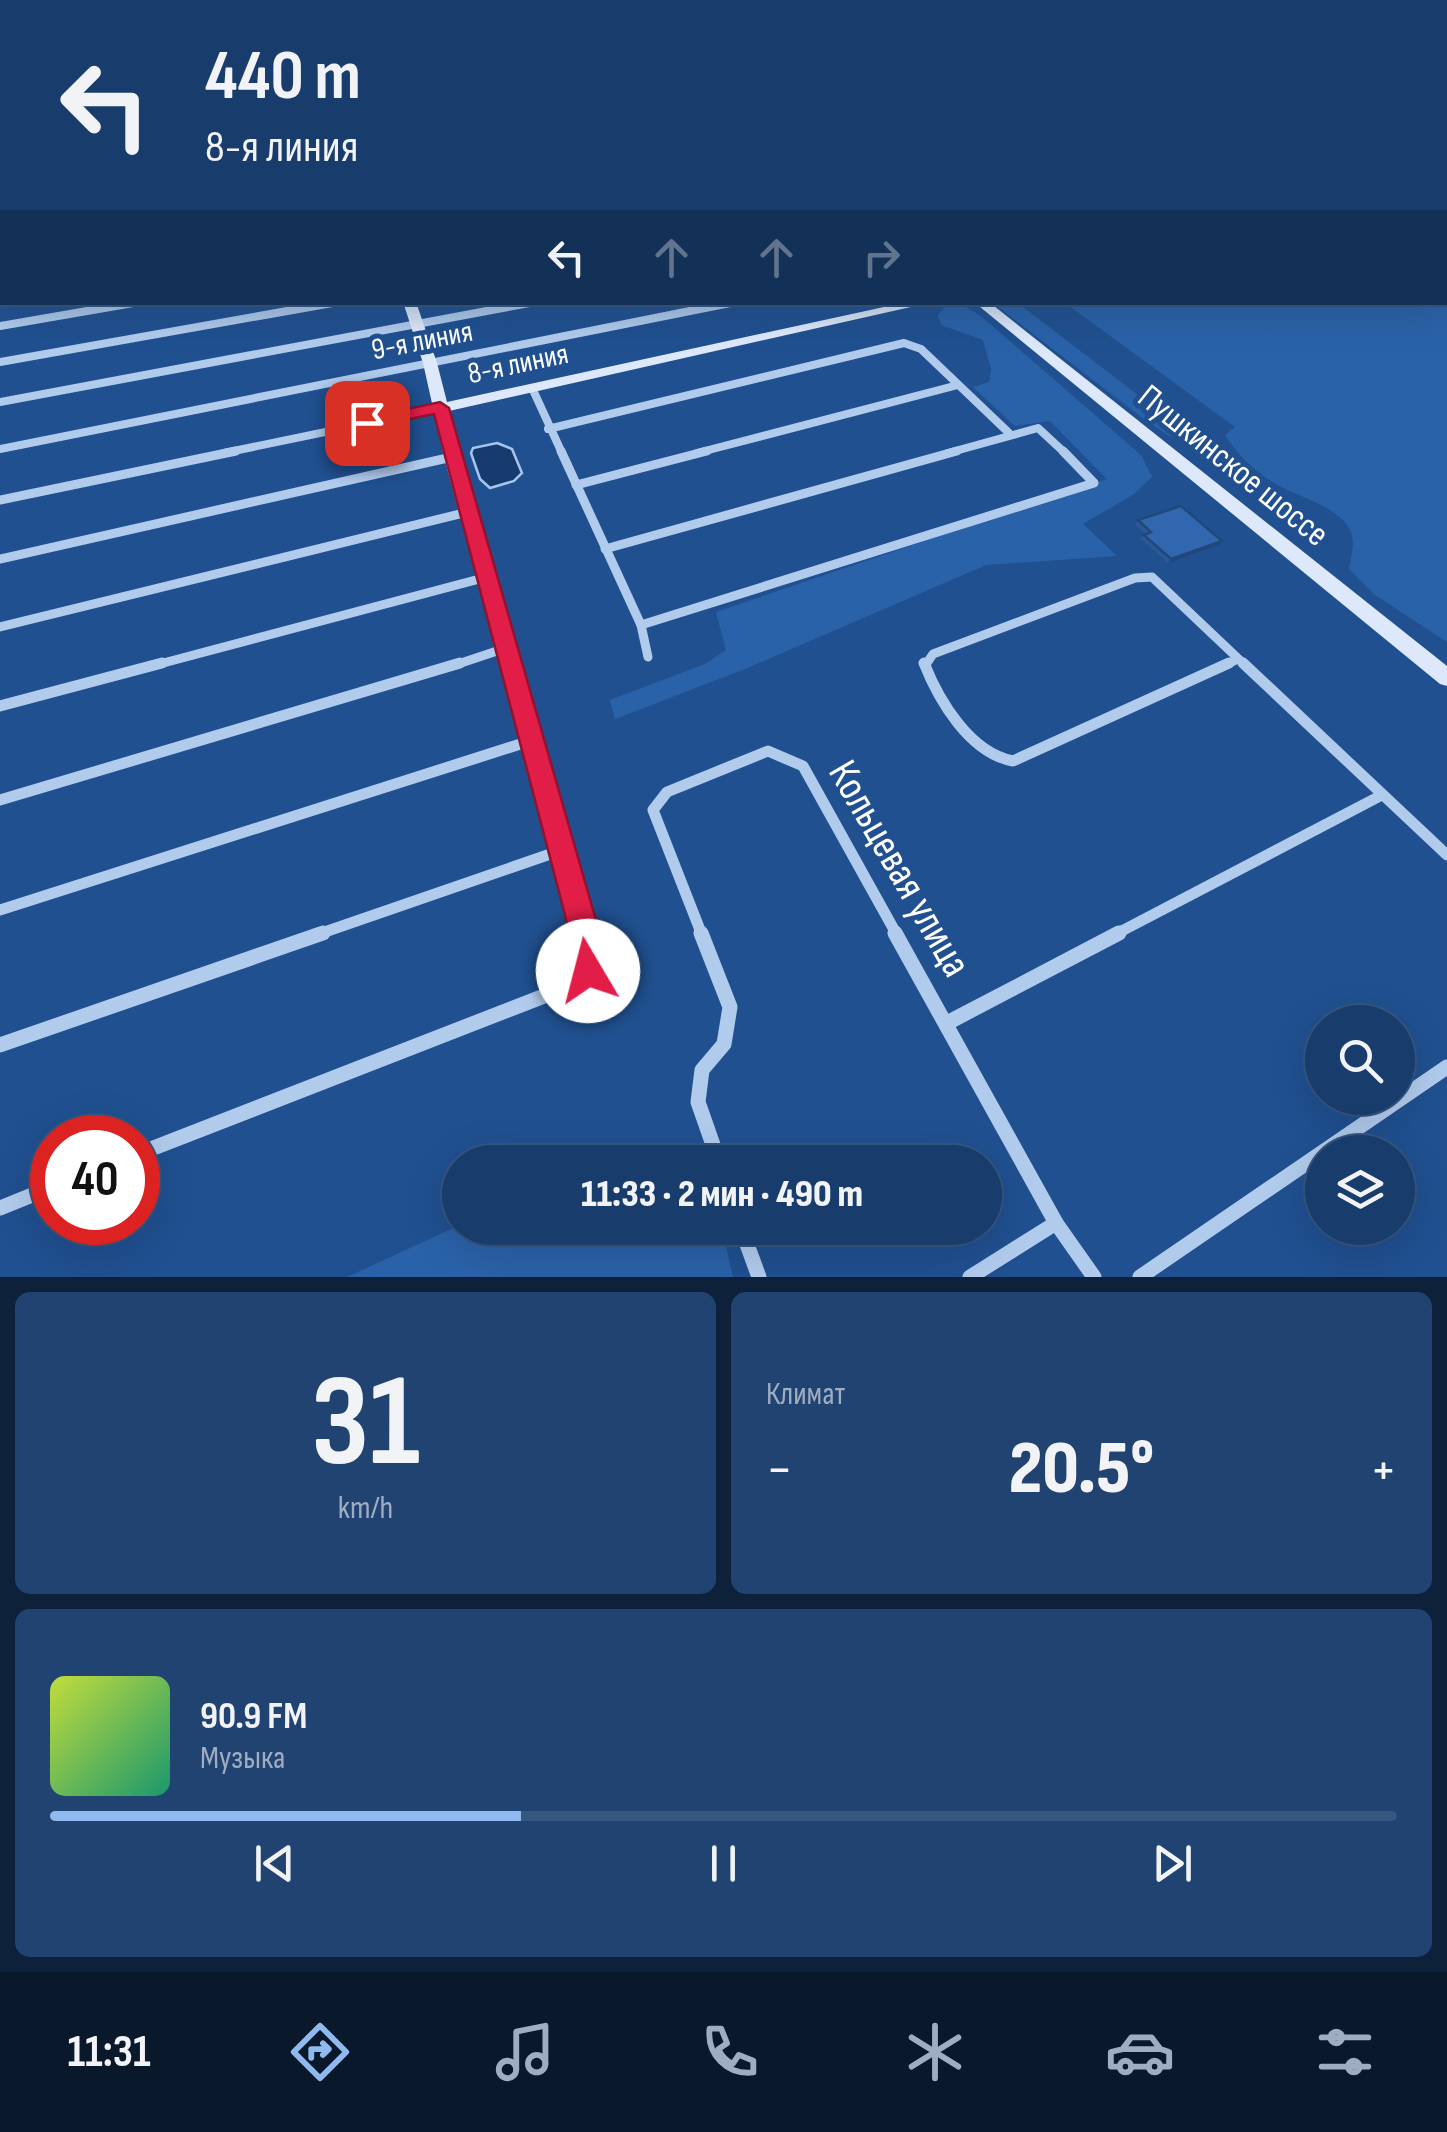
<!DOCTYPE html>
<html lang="ru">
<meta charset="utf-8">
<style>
body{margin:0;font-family:"Sofia Sans Condensed",sans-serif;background:#214372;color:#f1f3f6;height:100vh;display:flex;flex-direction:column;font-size:38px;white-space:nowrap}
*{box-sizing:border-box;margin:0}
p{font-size:32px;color:#9fadc2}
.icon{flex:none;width:55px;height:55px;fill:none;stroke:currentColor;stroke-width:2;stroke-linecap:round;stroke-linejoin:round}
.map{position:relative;height:1277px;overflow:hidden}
.panel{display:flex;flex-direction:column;gap:15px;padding:15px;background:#0d213b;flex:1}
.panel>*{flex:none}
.banner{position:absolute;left:0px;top:0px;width:1448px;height:305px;box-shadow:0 10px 40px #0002,0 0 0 2px #36567f;background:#183c6c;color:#f1f3f6;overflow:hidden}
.controls{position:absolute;left:1305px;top:1005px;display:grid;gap:20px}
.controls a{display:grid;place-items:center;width:110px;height:110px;border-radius:50%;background:#183c6c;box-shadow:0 10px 40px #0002,0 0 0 2px #36567f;font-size:50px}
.speed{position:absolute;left:30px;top:1115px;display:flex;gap:20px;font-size:50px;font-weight:700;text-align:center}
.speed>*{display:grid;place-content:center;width:130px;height:130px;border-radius:50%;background:#183c6c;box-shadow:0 10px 40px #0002,0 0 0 2px #36567f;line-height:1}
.speed .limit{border:15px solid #d22;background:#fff;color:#111}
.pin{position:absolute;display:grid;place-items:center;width:85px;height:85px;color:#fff;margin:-42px;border-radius:20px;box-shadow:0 5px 15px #0006}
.me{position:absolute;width:110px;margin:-55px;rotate:352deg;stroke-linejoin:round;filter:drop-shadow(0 0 8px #0008)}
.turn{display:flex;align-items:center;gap:35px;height:210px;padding:0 40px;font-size:45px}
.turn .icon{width:130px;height:130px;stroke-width:2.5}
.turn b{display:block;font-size:70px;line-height:85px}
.lanes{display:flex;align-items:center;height:95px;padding:0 40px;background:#0003;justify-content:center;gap:50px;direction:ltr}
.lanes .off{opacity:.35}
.big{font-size:75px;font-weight:800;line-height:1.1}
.panel .tile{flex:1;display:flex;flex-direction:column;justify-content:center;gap:15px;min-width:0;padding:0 35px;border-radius:15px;background:#214372}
.panel .dial{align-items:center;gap:0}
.dial b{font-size:130px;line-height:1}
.song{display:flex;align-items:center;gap:30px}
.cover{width:120px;height:120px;border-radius:15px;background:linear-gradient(135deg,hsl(70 70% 55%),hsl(160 70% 35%))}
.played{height:10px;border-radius:5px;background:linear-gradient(90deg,#90b9f0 35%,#36567f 35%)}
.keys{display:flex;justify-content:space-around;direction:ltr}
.heat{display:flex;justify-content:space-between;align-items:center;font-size:55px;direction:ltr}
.panel .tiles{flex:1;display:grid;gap:15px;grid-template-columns:1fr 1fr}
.tile:last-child{grid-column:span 2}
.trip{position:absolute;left:442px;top:1145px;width:560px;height:100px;border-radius:50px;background:#183c6c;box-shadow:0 10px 40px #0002,0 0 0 2px #36567f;font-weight:800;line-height:100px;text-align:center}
.dock{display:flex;height:160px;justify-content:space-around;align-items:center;background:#0a182b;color:#9fadc2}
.dock .icon{width:70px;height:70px}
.dock .active{color:#90b9f0}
.dock b{font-size:45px;color:#f1f3f6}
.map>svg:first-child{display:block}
.green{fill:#2a62a9}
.water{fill:#163c6f;stroke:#a4c6ee;stroke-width:2.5}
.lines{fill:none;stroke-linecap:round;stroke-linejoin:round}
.street-far3{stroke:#b1cbed;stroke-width:8}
.street-far2{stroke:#b1cbed;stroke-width:9}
.street-far1{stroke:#b1cbed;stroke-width:11}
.street{stroke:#b1cbed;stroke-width:15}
.secondary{fill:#dde9fa;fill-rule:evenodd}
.wall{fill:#295996}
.shaded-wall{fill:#22487a}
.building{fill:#3067ae;stroke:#22487a;stroke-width:2.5}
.route{fill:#e11d48;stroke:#92132f;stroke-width:2.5}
.labels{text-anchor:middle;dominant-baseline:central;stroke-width:10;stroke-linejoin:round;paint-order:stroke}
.far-street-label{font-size:30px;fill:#fff;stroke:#205090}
.street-label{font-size:35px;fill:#fff;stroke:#205090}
.near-street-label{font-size:42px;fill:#fff;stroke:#205090}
</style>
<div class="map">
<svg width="1447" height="1277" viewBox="0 0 1447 1277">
<rect width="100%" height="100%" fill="#205090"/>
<g class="green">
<path d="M1445,153H1447V642L1375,595L1349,569C1351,556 1356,542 1350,530C1338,506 1298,497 1276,484C1254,472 1238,455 1225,435L1235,427L1065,303L1445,302Z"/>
<path d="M948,303H959L981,316L1141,455L1152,477L1134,494L1083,524L1117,556L986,565L745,669L615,719L610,700L705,664L726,650L716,612L1107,479L1050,421L1015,426L973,387L989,382L991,369L983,340L941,325L938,315Z"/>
<path d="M993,303H1018L1182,429L1187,434L1184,441L1171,437L1144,419Z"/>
<path d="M460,1225L722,1228L733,1277H347Z"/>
</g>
<path class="water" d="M497,443L512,449L522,473L514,481L490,488L480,479L471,453L473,448Z"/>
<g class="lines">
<g class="street-far3">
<path d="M0,326L139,302"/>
<path d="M0,362L338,302"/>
<path d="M533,390L562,453"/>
<path d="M0,402L535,302"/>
<path d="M548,429L904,343L921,349L1009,433"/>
<path d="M0,449L735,302"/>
<path d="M224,453L441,408"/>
<path d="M697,453L958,385"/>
<path d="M948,453L1038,428L1065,453"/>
</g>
<g class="street-far2">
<path d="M561,451L641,625L648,657"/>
<path d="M576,485L707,451"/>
<path d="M0,500L236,451"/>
<path d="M605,549L957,451"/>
<path d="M0,559L452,457"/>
<path d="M641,625L1094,483L1063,451"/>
<path d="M0,627L468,512"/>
<path d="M152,666L487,577"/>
<path d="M452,666L506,648"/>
<path d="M925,666L933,654L1135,578L1152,577L1246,666"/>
<path d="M1223,666L1238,659"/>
</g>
<g class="street-far1">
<path d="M924,663C939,701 970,753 1013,761L1229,663"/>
<path d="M1243,663L1447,855"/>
<path d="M0,706L162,663"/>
<path d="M0,800L460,663"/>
<path d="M0,910L533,740"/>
<path d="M316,935L562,850"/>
<path d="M702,935L653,810L667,792L768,751L803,766L897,935"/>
<path d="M1114,935L1382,795"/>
</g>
<g class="street">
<path d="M701,933L730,1007L724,1044L702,1070L698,1102L719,1162"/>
<path d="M895,933L1056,1223L1094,1277"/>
<path d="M947,1023L1119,933"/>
<path d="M0,1045L323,933"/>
<path d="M138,1154L575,984"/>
<path d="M0,1208L52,1187"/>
<path d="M741,1228L759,1277"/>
<path d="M970,1277L1056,1223"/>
<path d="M1140,1277L1447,1067"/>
</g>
<g class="secondary">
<path d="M403,302H416L437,363L447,402L907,302H933L449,411L602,948C601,971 598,988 575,998L565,994L561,984L575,965L576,948L444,457L423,363Z"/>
<path d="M974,302H989L1447,666V686L1440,684Z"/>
</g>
</g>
<path class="wall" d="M1138,520L1222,541L1219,545L1168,563L1141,539L1146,534L1135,525Z"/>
<path class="shaded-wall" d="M1222,541L1219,545L1168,563L1171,559Z"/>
<path class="building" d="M1181,506L1222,541L1171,559L1144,535L1151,532L1138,520Z"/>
<linearGradient id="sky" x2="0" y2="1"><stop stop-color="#122c4f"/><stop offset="0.46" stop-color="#3c649c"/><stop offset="1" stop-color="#3c649c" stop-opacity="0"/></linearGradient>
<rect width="1447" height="332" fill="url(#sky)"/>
<path class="route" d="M440,402L449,408L604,948L599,982L588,986L577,982C570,965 570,936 565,915L434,414L367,428L358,423L361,419Z"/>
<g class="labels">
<g class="far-street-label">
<text transform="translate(422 341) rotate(-11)">9-я линия</text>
<text transform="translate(518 364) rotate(-12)">8-я линия</text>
</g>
<g class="street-label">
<text transform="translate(1233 466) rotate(39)">Пушкинское шоссе</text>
</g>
<g class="near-street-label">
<text transform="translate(899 869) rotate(60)">Кольцевая улица</text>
</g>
</g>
</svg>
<div class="controls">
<a><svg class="icon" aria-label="search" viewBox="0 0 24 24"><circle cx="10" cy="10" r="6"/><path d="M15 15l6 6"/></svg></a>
<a><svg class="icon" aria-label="layers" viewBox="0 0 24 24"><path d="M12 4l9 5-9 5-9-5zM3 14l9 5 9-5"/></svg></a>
</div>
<div class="speed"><div class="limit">40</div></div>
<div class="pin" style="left:367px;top:423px;background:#d93025"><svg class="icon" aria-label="arrive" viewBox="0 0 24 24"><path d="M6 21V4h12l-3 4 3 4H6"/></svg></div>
<svg class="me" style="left:588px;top:971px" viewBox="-20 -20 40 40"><circle r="19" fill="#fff"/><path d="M0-13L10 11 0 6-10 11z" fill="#e11d48"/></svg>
<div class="trip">11:33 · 2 мин · 490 m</div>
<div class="banner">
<div class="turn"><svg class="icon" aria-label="left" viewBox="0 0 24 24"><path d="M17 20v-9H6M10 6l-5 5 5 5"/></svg><div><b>440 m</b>8-я линия</div></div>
<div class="lanes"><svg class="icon" aria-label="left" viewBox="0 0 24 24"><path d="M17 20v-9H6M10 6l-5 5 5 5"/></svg><svg class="icon off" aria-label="ahead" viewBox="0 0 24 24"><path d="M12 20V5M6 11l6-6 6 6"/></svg><svg class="icon off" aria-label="ahead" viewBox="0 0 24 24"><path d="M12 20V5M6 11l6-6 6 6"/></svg><svg class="icon off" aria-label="right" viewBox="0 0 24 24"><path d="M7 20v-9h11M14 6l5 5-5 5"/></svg></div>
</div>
</div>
<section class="panel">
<div class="tiles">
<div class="tile dial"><b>31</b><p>km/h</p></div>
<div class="tile"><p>Климат</p>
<div class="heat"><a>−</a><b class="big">20.5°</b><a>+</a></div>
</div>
<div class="tile">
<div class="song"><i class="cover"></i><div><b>90.9 FM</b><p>Музыка</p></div></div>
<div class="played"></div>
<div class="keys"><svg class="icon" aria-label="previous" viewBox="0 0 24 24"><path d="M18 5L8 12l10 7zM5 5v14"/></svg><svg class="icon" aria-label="pause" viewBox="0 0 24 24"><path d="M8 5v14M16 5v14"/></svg><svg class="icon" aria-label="next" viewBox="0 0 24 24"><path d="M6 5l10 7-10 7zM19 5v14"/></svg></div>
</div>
</div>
</section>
<nav class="dock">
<b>11:31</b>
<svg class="icon active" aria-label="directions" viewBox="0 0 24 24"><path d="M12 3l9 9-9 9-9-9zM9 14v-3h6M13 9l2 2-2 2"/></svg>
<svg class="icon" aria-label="music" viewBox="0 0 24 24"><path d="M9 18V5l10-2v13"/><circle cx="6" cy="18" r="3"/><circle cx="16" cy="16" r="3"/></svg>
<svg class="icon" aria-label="phone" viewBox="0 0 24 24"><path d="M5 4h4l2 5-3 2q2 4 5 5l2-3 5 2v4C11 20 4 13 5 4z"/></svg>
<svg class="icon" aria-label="climate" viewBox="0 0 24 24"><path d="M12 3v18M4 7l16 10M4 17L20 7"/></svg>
<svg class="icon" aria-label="car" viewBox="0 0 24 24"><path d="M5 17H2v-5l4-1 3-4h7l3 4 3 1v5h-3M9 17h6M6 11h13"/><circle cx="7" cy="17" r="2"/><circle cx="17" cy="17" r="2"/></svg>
<svg class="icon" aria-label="filters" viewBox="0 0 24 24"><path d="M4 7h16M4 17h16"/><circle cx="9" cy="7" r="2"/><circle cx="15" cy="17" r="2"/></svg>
</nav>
